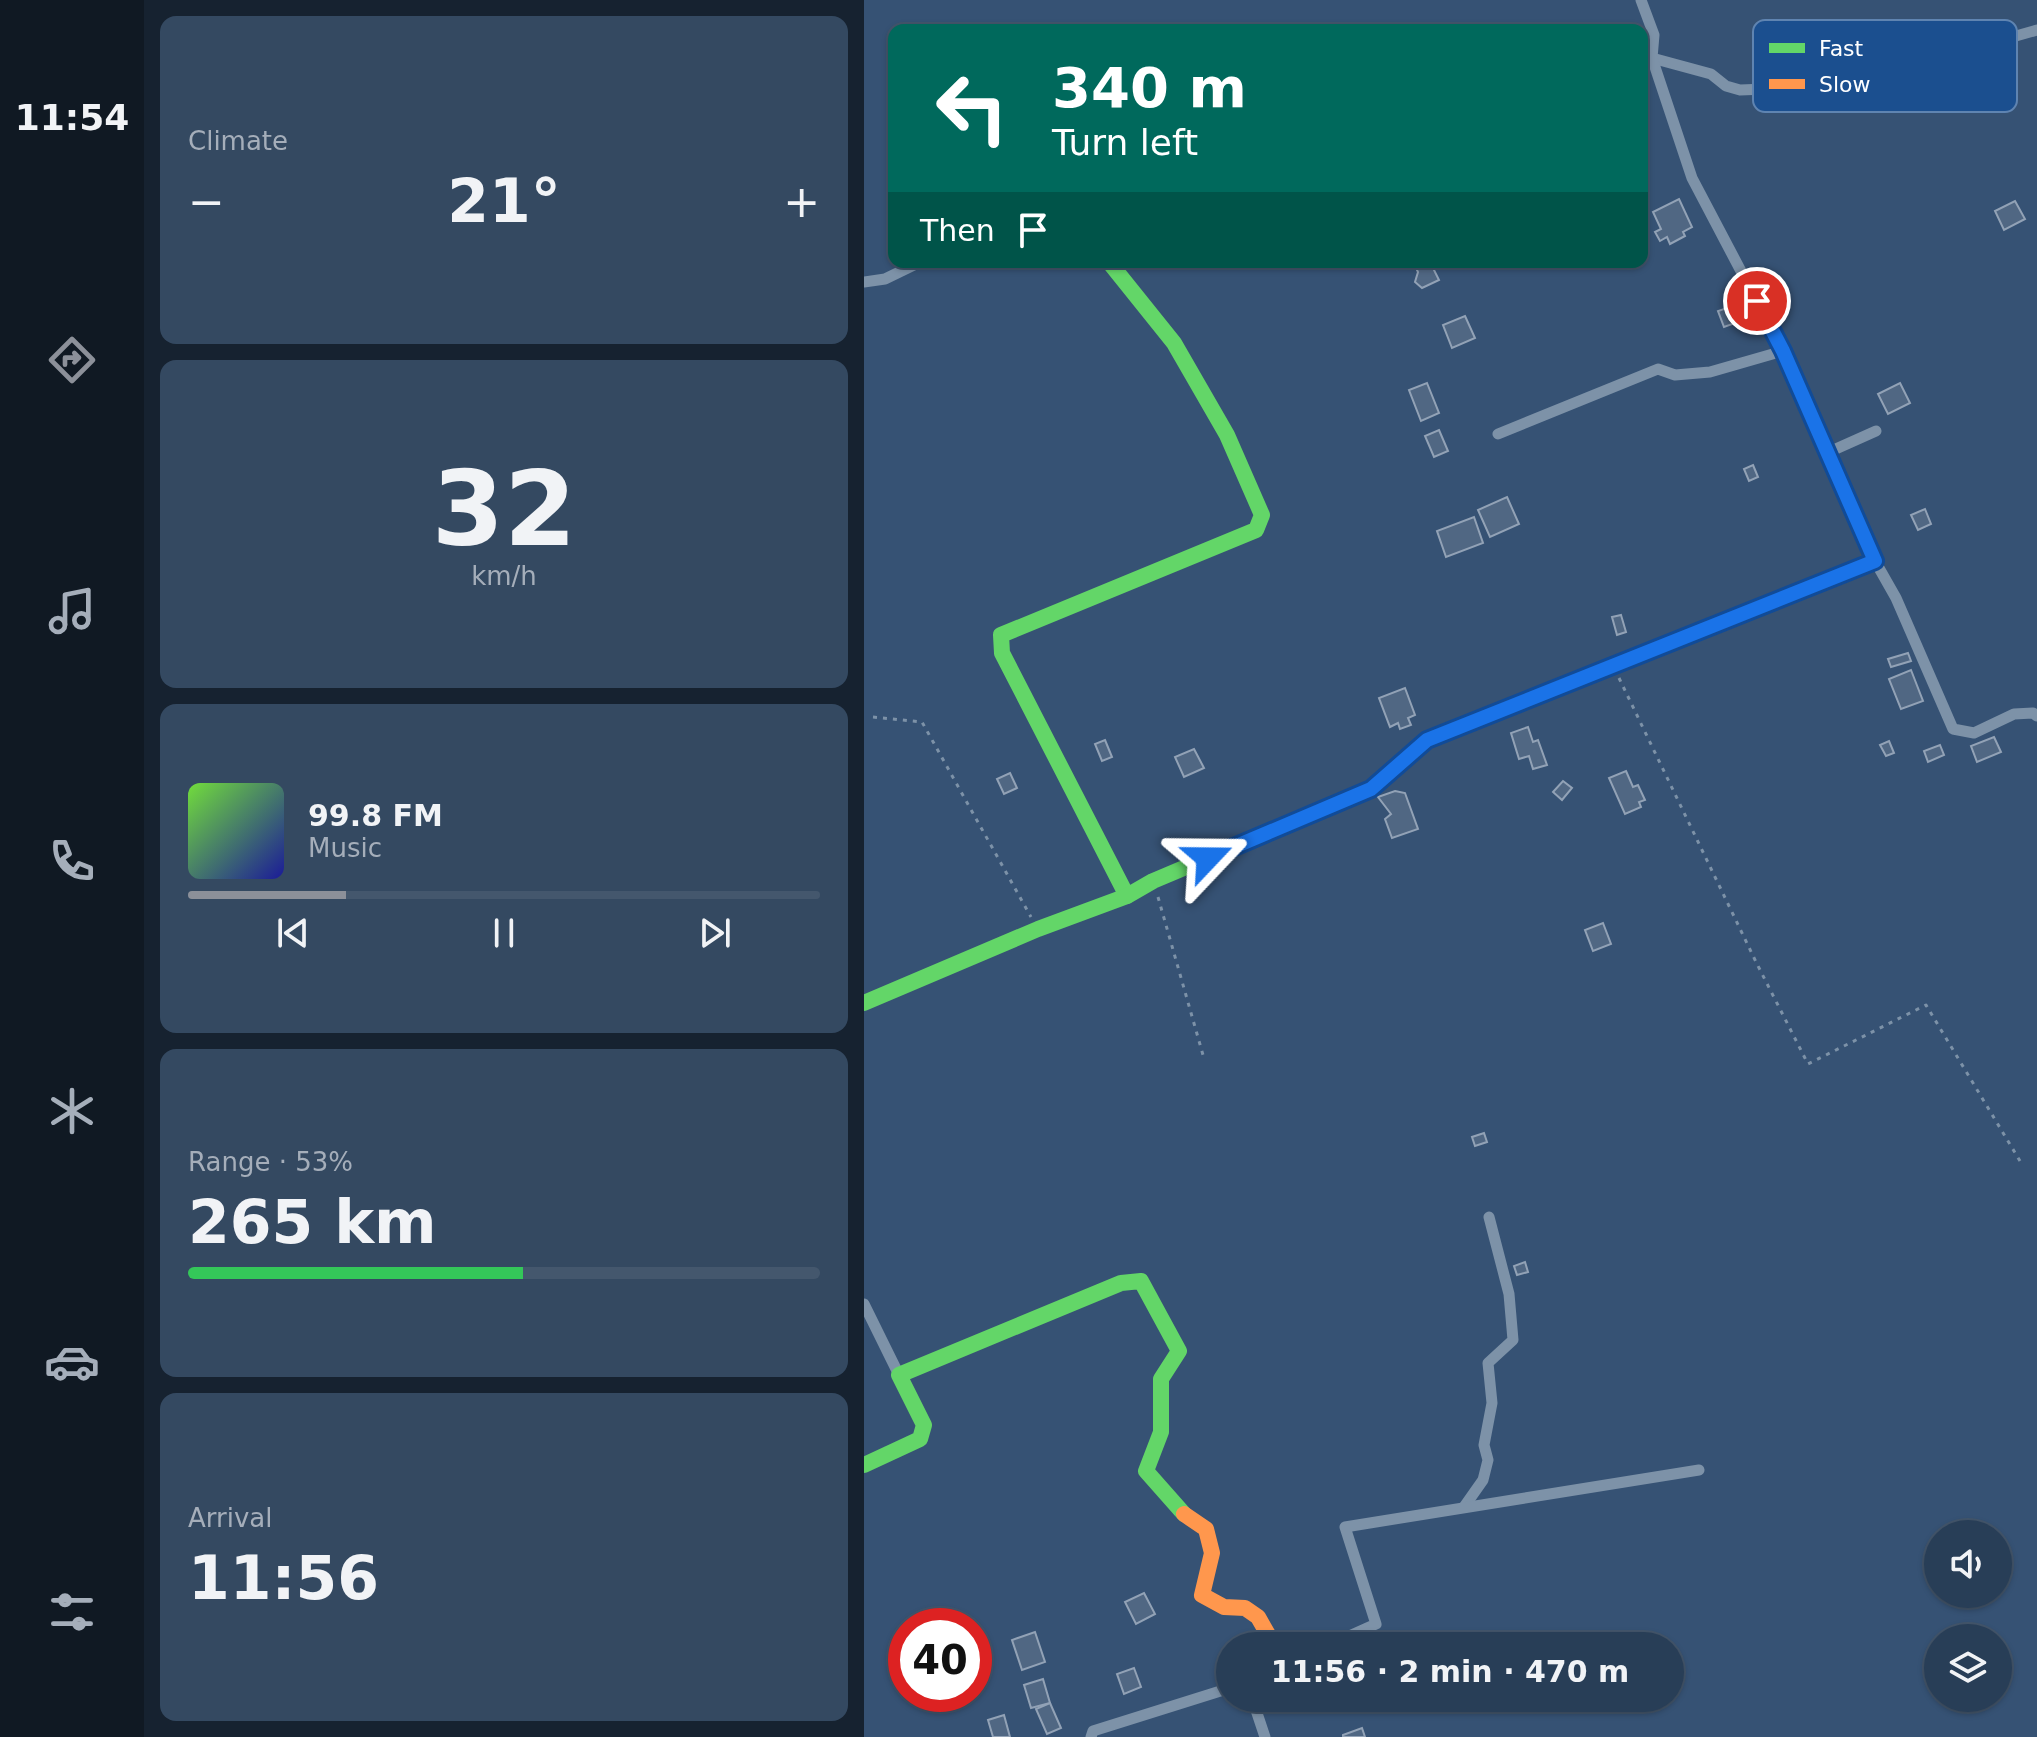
<!DOCTYPE html>
<meta charset="utf-8">
<style>
body{margin:0;font-family:"DejaVu Sans",sans-serif;background:#344961;color:#f1f3f6;height:100vh;display:flex;flex-direction:column;font-size:30px;white-space:nowrap}
*{box-sizing:border-box;margin:0}
p{font-size:26px;color:#a5aeba}
.icon{flex:none;width:44px;height:44px;fill:none;stroke:currentColor;stroke-width:2;stroke-linecap:round;stroke-linejoin:round}
.map{position:relative;flex:1;overflow:hidden}
.details{display:flex;flex-direction:column;gap:16px;padding:16px;background:#162230;width:720px}
.details>*{flex:none}
.top-card{position:absolute;left:24px;top:24px;width:760px;height:244px;border-radius:16px;box-shadow:0 2px 6px #0004,0 0 0 2px #44576d;background:#00695c;color:#fff;overflow:hidden}
.buttons{position:absolute;left:1060px;top:1520px;display:grid;gap:16px}
.buttons a{display:grid;place-items:center;width:88px;height:88px;border-radius:50%;background:#283e57;box-shadow:0 2px 6px #0004,0 0 0 2px #44576d;font-size:40px}
.speed{position:absolute;left:24px;top:1608px;display:flex;gap:16px;font-size:40px;font-weight:700;text-align:center}
.speed>*{display:grid;place-content:center;width:104px;height:104px;border-radius:50%;background:#283e57;box-shadow:0 2px 6px #0004,0 0 0 2px #44576d;line-height:1}
.speed .limit{border:12px solid #d22;background:#fff;color:#111}
.pin{position:absolute;display:grid;place-items:center;width:68px;height:68px;color:#fff;margin:-34px;border:4px solid #fff;border-radius:50%;box-shadow:0 2px 8px #0007}
.me{position:absolute;width:88px;margin:-44px;rotate:67deg;stroke-linejoin:round;filter:drop-shadow(0 0 6px #0008)}
.turn{display:flex;align-items:center;gap:28px;height:168px;padding:0 32px;font-size:36px}
.turn .icon{width:104px;height:104px;stroke-width:2.5}
.turn b{display:block;font-size:56px;line-height:68px}
.then{display:flex;align-items:center;height:76px;padding:0 32px;background:#0003;gap:16px;font-size:30px}
.big{font-size:60px;font-weight:600;line-height:1.1}
.details .widget{flex:1;display:flex;flex-direction:column;justify-content:center;gap:12px;min-width:0;padding:0 28px;border-radius:16px;background:#344961}
.details .dial{align-items:center;gap:0}
.dial b{font-size:104px;line-height:1}
.song{display:flex;align-items:center;gap:24px}
.cover{width:96px;height:96px;border-radius:12px;background:linear-gradient(135deg,hsl(100 70% 55%),hsl(240 70% 35%))}
.played{height:8px;border-radius:4px;background:linear-gradient(90deg,#8c9099 25%,#44576d 25%)}
.keys{display:flex;justify-content:space-around;direction:ltr}
.heat{display:flex;justify-content:space-between;align-items:center;font-size:44px;direction:ltr}
.charge{height:12px;border-radius:6px;background:linear-gradient(90deg,#34c759 53%,#44576d 0)}
.trip{position:absolute;left:352px;top:1632px;width:468px;height:80px;border-radius:40px;background:#283e57;box-shadow:0 2px 6px #0004,0 0 0 2px #44576d;font-weight:600;line-height:80px;text-align:center}
main{display:flex;flex:1;min-height:0}
.dock{display:flex;flex-direction:column;width:144px;justify-content:space-around;align-items:center;background:#101923;color:#a5aeba}
.dock .icon{width:56px;height:56px}
.dock .current{color:#8c9099}
.dock b{font-size:36px;color:#f1f3f6}
.map>svg:first-child{display:block}
.building{fill:#506783;stroke:#92a2b6;stroke-width:2}
.lines{fill:none;stroke-linecap:round;stroke-linejoin:round}
.path{stroke:#7d92a8;stroke-width:3;stroke-dasharray:4 6;stroke-linecap:butt}
.street{stroke:#7d92a8;stroke-width:11}
.fast{stroke:#63d668;stroke-width:16}
.slow{stroke:#ff974d;stroke-width:16}
.route-casing{stroke:#114b97;stroke-width:20}
.route{stroke:#1a73e8;stroke-width:14}
.key{fill:#1b4f8f;stroke:#5f84b1;stroke-width:2}
.key-label{font-size:22px;fill:#fff}
</style>
<main>
<nav class="dock">
<b>11:54</b>
<svg class="icon current" aria-label="directions" viewBox="0 0 24 24"><path d="M12 3l9 9-9 9-9-9zM9 14v-3h6M13 9l2 2-2 2"/></svg>
<svg class="icon" aria-label="music" viewBox="0 0 24 24"><path d="M9 18V5l10-2v13"/><circle cx="6" cy="18" r="3"/><circle cx="16" cy="16" r="3"/></svg>
<svg class="icon" aria-label="phone" viewBox="0 0 24 24"><path d="M5 4h4l2 5-3 2q2 4 5 5l2-3 5 2v4C11 20 4 13 5 4z"/></svg>
<svg class="icon" aria-label="climate" viewBox="0 0 24 24"><path d="M12 3v18M4 7l16 10M4 17L20 7"/></svg>
<svg class="icon" aria-label="car" viewBox="0 0 24 24"><path d="M5 17H2v-5l4-1 3-4h7l3 4 3 1v5h-3M9 17h6M6 11h13"/><circle cx="7" cy="17" r="2"/><circle cx="17" cy="17" r="2"/></svg>
<svg class="icon" aria-label="filters" viewBox="0 0 24 24"><path d="M4 7h16M4 17h16"/><circle cx="9" cy="7" r="2"/><circle cx="15" cy="17" r="2"/></svg>
</nav>
<section class="details">
<div class="widget"><p>Climate</p>
<div class="heat"><a>−</a><b class="big">21°</b><a>+</a></div>
</div>
<div class="widget dial"><b>32</b><p>km/h</p></div>
<div class="widget">
<div class="song"><i class="cover"></i><div><b>99.8 FM</b><p>Music</p></div></div>
<div class="played"></div>
<div class="keys"><svg class="icon" aria-label="previous" viewBox="0 0 24 24"><path d="M18 5L8 12l10 7zM5 5v14"/></svg><svg class="icon" aria-label="pause" viewBox="0 0 24 24"><path d="M8 5v14M16 5v14"/></svg><svg class="icon" aria-label="next" viewBox="0 0 24 24"><path d="M6 5l10 7-10 7zM19 5v14"/></svg></div>
</div>
<div class="widget"><p>Range · 53%</p><b class="big">265 km</b><div class="charge"></div></div>
<div class="widget"><p>Arrival</p><b class="big">11:56</b></div>
</section>
<div class="map">
<svg width="1173" height="1737" viewBox="0 0 1173 1737">
<rect width="100%" height="100%" fill="#365274"/>
<g class="building">
<path d="M815,199L828,227L819,232L821,236L806,244L803,237L796,241L791,232L797,229L789,212Z"/>
<path d="M1151,201L1161,219L1140,230L1131,211Z"/>
<path d="M558,262H566L575,280L558,288L551,282L554,272L551,266Z"/>
<path d="M869,306L874,322L860,327L854,311Z"/>
<path d="M601,316L611,338L588,348L579,325Z"/>
<path d="M563,383L575,413L557,421L545,390Z"/>
<path d="M1036,383L1046,403L1024,414L1014,394Z"/>
<path d="M575,430L584,451L570,457L561,436Z"/>
<path d="M889,465L894,477L885,481L880,469Z"/>
<path d="M643,497L655,524L626,537L614,510Z"/>
<path d="M1061,509L1067,524L1054,530L1047,515Z"/>
<path d="M610,517L619,543L582,557L573,531Z"/>
<path d="M757,615L762,632L753,635L748,617Z"/>
<path d="M1044,653L1047,661L1027,667L1024,659Z"/>
<path d="M1047,670L1059,701L1037,709L1025,679Z"/>
<path d="M541,688L551,715L544,718L547,725L536,729L534,723L526,727L515,698Z"/>
<path d="M664,727L669,742L674,740L683,765L669,769L665,756L655,759L647,733Z"/>
<path d="M1130,737L1137,752L1113,762L1107,746Z"/>
<path d="M241,740L248,757L238,761L231,744Z"/>
<path d="M1025,741L1030,753L1022,756L1016,745Z"/>
<path d="M1076,745L1080,755L1064,762L1060,751Z"/>
<path d="M330,749L340,768L320,777L311,757Z"/>
<path d="M762,771L769,787L774,785L781,800L775,802L777,807L761,814L745,778Z"/>
<path d="M146,773L153,788L140,794L133,779Z"/>
<path d="M699,781L708,788L698,800L689,792Z"/>
<path d="M531,791L541,793L554,829L528,838L521,819L527,814L514,797Z"/>
<path d="M739,923L747,944L729,951L721,930Z"/>
<path d="M620,1133L623,1142L611,1146L608,1137Z"/>
<path d="M661,1262L664,1272L653,1275L650,1266Z"/>
<path d="M280,1593L291,1614L272,1624L261,1602Z"/>
<path d="M171,1632L181,1662L158,1670L148,1640Z"/>
<path d="M270,1668L277,1687L260,1694L253,1674Z"/>
<path d="M179,1679L186,1703L167,1708L160,1685Z"/>
<path d="M186,1703L197,1728L183,1734L172,1709Z"/>
<path d="M140,1715L146,1737H129L124,1720Z"/>
<path d="M498,1728L501,1737H479V1735Z"/>
</g>
<g class="lines">
<g class="path">
<path d="M755,678L893,964L944,1064L1062,1005L1156,1161"/>
<path d="M9,717L58,722L167,917"/>
<path d="M294,897L339,1055"/>
</g>
<g class="street">
<path d="M777,0L790,35L788,58L847,74L862,86L876,90L930,88"/>
<path d="M788,58L828,178L919,351L1011,561L1032,598L1089,729L1110,733L1150,714L1169,713L1173,716"/>
<path d="M1067,60L1173,30"/>
<path d="M0,282L21,279L56,262"/>
<path d="M634,434L794,369L811,375L846,372L919,351"/>
<path d="M965,452L1012,431"/>
<path d="M0,1304L35,1375"/>
<path d="M600,1507L619,1480L624,1460L620,1445L628,1403L624,1363L649,1340L645,1294L625,1217"/>
<path d="M463,1646L512,1624L481,1527L835,1470"/>
<path d="M388,1698L401,1737"/>
<path d="M227,1737L229,1731L366,1688"/>
</g>
<g class="fast">
<path d="M245,262L310,343L363,435L398,515L392,530L137,635L138,653L263,896"/>
<path d="M0,1003L174,929L263,896L289,881L488,797"/>
<path d="M0,1465L56,1439L60,1425L35,1375L257,1283L277,1281L315,1351L297,1379V1432L282,1471L320,1514"/>
</g>
<g class="slow">
<path d="M488,797L507,789L563,740L1011,561"/>
<path d="M320,1514L342,1529L348,1553L338,1595L360,1607L381,1608L394,1617L406,1638L402,1646"/>
</g>
</g>
<g class="lines">
<g class="route-casing">
<path id="route" d="M344,858L507,789L563,740L1011,561L919,351L893,301"/>
</g>
<use href="#route" class="route"/>
</g>
<rect x="889" y="20" width="264" height="92" rx="12" class="key"/>
<rect x="905" y="43" width="36" height="10" fill="#63d668"/>
<rect x="905" y="79" width="36" height="10" fill="#ff974d"/>
<g class="key-label">
<text x="955" y="56">Fast</text>
<text x="955" y="92">Slow</text>
</g>
</svg>
<div class="buttons">
<a><svg class="icon" aria-label="sound" viewBox="0 0 24 24"><path d="M4 9h4l5-4v14l-5-4H4zM17 9q2 3 0 6"/></svg></a>
<a><svg class="icon" aria-label="layers" viewBox="0 0 24 24"><path d="M12 4l9 5-9 5-9-5zM3 14l9 5 9-5"/></svg></a>
</div>
<div class="speed"><div class="limit">40</div></div>
<div class="pin" style="left:893px;top:301px;background:#d93025"><svg class="icon" aria-label="arrive" viewBox="0 0 24 24"><path d="M6 21V4h12l-3 4 3 4H6"/></svg></div>
<svg class="me" style="left:344px;top:858px" viewBox="-20 -20 40 40"><path d="M0-17L14 15 0 8-14 15z" fill="#1a73e8" stroke="#fff" stroke-width="4"/></svg>
<div class="trip">11:56 · 2 min · 470 m</div>
<div class="top-card">
<div class="turn"><svg class="icon" aria-label="left" viewBox="0 0 24 24"><path d="M17 20v-9H6M10 6l-5 5 5 5"/></svg><div><b>340 m</b>Turn left</div></div>
<div class="then">Then<svg class="icon" aria-label="arrive" viewBox="0 0 24 24"><path d="M6 21V4h12l-3 4 3 4H6"/></svg></div>
</div>
</div>
</main>
